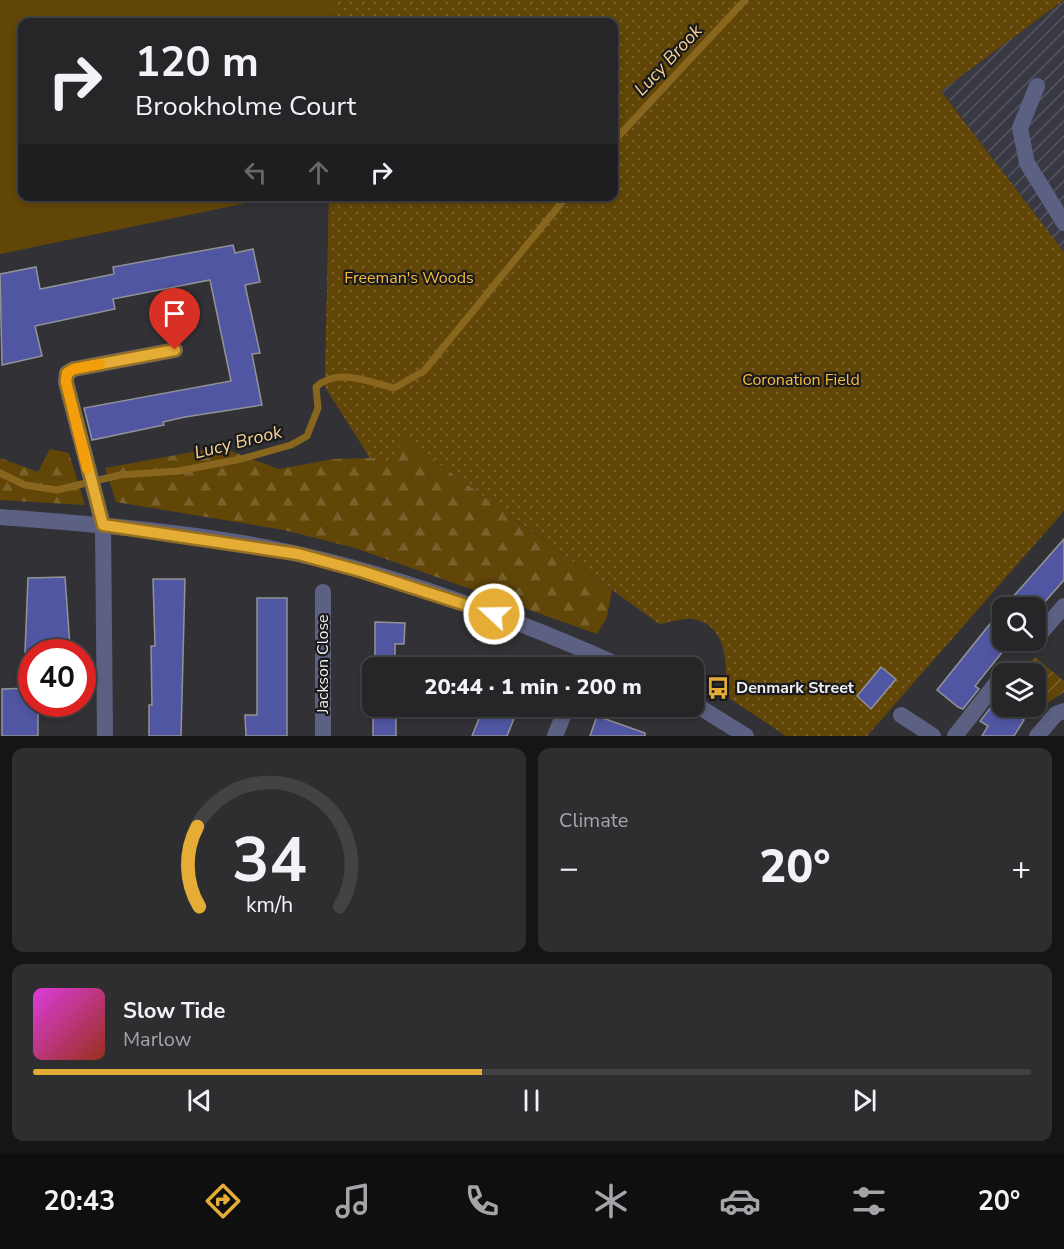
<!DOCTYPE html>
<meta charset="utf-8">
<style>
body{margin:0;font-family:"Nunito Sans",sans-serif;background:#2e2e30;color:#f1f3f6;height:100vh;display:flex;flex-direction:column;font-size:22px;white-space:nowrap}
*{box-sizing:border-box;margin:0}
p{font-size:20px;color:#a4a5a8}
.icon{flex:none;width:33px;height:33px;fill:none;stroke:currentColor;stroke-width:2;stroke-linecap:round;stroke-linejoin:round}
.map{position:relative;height:736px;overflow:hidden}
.side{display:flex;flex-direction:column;gap:12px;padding:12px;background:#151516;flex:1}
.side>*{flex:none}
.top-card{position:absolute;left:18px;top:18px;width:600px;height:183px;border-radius:12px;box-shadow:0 3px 9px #0003,0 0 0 2px #424345;background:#262628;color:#f1f3f6;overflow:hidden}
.fabs{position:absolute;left:992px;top:597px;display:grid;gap:12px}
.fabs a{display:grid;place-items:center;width:54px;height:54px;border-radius:12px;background:#262628;box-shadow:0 3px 9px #0003,0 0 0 2px #424345;font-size:30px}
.speed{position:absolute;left:18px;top:639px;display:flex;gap:12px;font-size:30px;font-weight:700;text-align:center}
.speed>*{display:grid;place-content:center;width:78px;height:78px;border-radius:50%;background:#262628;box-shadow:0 3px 9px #0003,0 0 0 2px #424345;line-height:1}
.speed .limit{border:9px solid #d22;background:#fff;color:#111}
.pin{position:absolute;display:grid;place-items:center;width:51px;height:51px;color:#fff;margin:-62px -26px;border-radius:50% 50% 50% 0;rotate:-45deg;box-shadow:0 0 6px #0007}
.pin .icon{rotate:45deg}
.me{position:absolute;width:66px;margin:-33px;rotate:291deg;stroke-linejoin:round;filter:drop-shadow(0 0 4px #0008)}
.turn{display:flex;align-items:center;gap:21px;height:126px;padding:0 18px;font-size:27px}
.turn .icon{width:78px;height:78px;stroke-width:2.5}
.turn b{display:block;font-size:42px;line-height:51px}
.lanes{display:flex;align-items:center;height:57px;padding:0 18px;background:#0003;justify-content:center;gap:30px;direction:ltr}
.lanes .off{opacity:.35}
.big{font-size:45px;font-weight:800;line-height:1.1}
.side .widget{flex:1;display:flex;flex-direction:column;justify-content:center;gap:9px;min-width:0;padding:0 21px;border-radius:12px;background:#2e2e30}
.side .dial{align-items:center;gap:0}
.dial svg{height:156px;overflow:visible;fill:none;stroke:#424345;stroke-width:7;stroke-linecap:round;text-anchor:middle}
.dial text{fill:#f1f3f6;stroke:none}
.song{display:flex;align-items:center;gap:18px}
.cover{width:72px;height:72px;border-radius:9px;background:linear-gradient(135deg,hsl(300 70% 55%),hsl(10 70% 35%))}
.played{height:6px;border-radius:3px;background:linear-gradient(90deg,#e5ad36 45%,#424345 45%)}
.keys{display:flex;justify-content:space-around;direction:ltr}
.heat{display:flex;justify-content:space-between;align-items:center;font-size:33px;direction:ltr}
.side .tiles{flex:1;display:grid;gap:12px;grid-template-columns:1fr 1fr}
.widget:last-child{grid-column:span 2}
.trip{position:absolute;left:362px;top:657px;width:342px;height:60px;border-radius:12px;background:#262628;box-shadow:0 3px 9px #0003,0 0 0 2px #424345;font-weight:800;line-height:60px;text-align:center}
.tabs{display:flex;height:96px;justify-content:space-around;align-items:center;background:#0f0f10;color:#a4a5a8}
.tabs .icon{width:42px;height:42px}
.tabs .current{color:#e5ad36}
.tabs b{font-size:27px;color:#f1f3f6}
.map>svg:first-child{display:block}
.industrial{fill:url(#industrial-furrows)}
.grass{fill:#624607}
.forest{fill:url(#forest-firs)}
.park{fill:url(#park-dots)}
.garden{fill:url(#garden-furrows)}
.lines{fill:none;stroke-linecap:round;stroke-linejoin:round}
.stream{stroke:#89661e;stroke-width:7}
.building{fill:#5156a3;stroke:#929397;stroke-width:1.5}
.minor{stroke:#5c6183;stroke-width:16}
.tertiary{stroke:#5c6183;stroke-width:16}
.route-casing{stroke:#957023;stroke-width:15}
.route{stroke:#e5ad36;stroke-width:10}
.slow{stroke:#f59e0b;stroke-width:10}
.labels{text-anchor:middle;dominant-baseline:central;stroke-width:4.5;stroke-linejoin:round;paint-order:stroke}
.park-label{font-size:16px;fill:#f8bc3d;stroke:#1a1a1c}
.street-label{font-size:16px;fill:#f0f0f3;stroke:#1a1a1c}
.poi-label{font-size:16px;font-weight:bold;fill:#f0f0f3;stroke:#1a1a1c;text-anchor:start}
.water-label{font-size:18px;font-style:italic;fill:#f8d493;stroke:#1a1a1c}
</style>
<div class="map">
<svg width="1064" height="736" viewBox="0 0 1064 736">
<defs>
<pattern id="industrial-furrows" width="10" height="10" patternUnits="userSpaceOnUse" patternTransform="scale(1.5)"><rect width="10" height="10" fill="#383943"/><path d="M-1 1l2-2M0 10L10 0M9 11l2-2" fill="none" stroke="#55565f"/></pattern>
<pattern id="forest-firs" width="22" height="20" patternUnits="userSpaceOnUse" patternTransform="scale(1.5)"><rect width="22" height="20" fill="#624607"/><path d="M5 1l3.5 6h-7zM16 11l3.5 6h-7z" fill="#79612c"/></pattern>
<pattern id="park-dots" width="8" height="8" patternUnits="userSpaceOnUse" patternTransform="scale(1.5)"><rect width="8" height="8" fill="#624607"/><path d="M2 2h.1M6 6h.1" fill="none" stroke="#79612c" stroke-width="1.8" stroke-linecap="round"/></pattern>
<pattern id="garden-furrows" width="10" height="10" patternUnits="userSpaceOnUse" patternTransform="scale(1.5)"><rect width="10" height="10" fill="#624607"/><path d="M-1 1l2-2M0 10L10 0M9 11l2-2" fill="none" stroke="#79612c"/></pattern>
</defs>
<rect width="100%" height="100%" fill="#323236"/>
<path class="industrial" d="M1064,1V252L941,90Z"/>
<path class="grass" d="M0,0H334L333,22H22V196L275,197L0,254Z"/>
<g class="forest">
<path d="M329,197L405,439L612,590L607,617L597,634L355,548L284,530L116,502L105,468L220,447L279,469L334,459L370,458L325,387Z"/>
<path d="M50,449L69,453L85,505L0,500V458L38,472Z"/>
</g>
<path class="park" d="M334,0H1064L941,91L1064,252V511L867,736H786L726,696C727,668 729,624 692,619C682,618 669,623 659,624L405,439L389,461L371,458L325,387L329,197L614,196V22H333Z"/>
<path class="garden" d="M1035,657L1064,681V692L1035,711L1031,707L1035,706V674L1030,673L1033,670L1027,666Z"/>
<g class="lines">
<g class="stream">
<path d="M614,141L745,0"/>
<path d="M0,473L25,485L57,490L120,475L179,471L241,459L291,445L307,436L318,408L316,387C337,367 369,382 394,388L424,371L567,196"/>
</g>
</g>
<g class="building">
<path d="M233,245L235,253L253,249L260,282L245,285L260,353L252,354L262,405L185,417L163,422L164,425L92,440L84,408L231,381L210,280L113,299L115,309L35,326L42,356L2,365L0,274L36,267L40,289L114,274L113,267Z"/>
<path d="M1064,539V580L1035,613V608H1003Z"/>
<path d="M65,577L70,647L54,648V652H25L28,578Z"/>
<path d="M153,579H185L181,736H149V705H152L151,646H155Z"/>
<path d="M257,598H287V736H246L245,715H257Z"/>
<path d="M1002,609V640H1012L975,686L979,689L963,709L958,707L937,690Z"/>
<path d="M375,622L405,623L404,644H395V668H375Z"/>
<path d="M881,667L896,679L871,709L857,696Z"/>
<path d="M32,688V704H38V736H2V689Z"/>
<path d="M996,701L1024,720L1014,736H982L988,726L980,721Z"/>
<rect x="373" y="706" width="23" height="30"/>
<path d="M484,706H519L507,736H472Z"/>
<path d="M597,716L645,733V736H590Z"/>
</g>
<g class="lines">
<g class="minor">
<path d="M1037,86L1020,128L1027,163L1064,223"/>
<path d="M103,525L66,382L67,373L74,369L175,350"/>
<path d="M323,592V736"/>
<path d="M1039,635L1064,606"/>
<path d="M583,668L589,652"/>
<path d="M901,715L933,736"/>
<path d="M555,736L567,706"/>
<path d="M955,736L1001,677"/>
<path d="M1037,736L1056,714L1064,711"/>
</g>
<g class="tertiary">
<path d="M0,517C100,525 201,532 298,554C410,579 520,621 625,668"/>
<path d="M103,525L105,736"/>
<path d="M693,703L746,736"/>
</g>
</g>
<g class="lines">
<g class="route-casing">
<path id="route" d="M175,350L74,369L67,373L66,382L103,525L298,554L364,572L494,614"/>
</g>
<use href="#route" class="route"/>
<path class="slow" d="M87,469L66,382L67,373L74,369L100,364"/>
</g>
<defs>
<g id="bus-bare" transform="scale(1.8)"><path d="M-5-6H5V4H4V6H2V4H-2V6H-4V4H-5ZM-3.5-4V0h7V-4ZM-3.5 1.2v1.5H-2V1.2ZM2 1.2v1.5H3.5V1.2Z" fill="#e5ad36" stroke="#1a1a1c" stroke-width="2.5" paint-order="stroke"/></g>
</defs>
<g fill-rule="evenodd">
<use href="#bus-bare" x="718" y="688"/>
</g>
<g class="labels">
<g class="park-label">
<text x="409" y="278">Freeman's Woods</text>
<text x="801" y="380">Coronation Field</text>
</g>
<g class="street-label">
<text transform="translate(323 664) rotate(-90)">Jackson Close</text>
</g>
<g class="poi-label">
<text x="736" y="688">Denmark Street</text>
</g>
<g class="water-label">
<text transform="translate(668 60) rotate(-47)">Lucy Brook</text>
<text transform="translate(238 442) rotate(-14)">Lucy Brook</text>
</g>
</g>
</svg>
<div class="fabs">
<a><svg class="icon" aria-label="search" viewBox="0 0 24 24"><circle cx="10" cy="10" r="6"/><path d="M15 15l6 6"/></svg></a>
<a><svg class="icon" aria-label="layers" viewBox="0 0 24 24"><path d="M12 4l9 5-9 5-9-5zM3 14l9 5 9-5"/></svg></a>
</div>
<div class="speed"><div class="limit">40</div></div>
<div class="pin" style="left:175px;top:350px;background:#d93025"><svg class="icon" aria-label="arrive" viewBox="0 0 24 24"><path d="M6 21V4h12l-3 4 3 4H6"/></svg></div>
<svg class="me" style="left:494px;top:614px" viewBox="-20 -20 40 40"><circle r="17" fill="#e5ad36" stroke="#fff" stroke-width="3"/><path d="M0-11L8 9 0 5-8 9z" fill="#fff"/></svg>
<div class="trip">20:44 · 1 min · 200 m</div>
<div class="top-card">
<div class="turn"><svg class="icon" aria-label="right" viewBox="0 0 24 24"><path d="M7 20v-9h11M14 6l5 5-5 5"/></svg><div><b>120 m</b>Brookholme Court</div></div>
<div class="lanes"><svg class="icon off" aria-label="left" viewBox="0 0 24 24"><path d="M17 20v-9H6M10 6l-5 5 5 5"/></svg><svg class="icon off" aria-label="ahead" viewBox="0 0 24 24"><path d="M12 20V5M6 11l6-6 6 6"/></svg><svg class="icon" aria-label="right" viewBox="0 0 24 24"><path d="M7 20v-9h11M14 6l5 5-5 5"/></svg></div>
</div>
</div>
<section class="side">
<div class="tiles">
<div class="widget dial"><svg viewBox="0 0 100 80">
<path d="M14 69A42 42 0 1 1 86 69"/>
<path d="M14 69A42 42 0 0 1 13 28" stroke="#e5ad36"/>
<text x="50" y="56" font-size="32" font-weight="700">34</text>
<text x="50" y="72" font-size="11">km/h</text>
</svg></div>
<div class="widget"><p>Climate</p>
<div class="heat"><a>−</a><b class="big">20°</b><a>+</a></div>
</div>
<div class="widget">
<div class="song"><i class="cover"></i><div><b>Slow Tide</b><p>Marlow</p></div></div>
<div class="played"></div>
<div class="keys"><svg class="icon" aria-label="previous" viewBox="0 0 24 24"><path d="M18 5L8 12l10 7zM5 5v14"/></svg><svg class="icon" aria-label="pause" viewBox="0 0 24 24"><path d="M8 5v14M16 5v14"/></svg><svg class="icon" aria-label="next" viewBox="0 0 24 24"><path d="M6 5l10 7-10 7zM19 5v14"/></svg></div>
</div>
</div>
</section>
<nav class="tabs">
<b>20:43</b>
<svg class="icon current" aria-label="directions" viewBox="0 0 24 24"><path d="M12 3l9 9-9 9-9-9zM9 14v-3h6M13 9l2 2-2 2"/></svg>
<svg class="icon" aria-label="music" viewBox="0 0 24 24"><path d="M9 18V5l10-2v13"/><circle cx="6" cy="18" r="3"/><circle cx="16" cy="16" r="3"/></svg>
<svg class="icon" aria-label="phone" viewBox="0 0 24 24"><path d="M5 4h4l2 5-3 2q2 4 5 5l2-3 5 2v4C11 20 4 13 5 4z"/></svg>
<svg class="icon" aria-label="climate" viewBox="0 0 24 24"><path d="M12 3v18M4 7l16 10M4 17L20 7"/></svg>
<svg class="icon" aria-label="car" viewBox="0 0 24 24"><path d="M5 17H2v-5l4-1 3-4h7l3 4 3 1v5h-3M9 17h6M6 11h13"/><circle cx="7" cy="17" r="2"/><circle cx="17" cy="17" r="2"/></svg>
<svg class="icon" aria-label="filters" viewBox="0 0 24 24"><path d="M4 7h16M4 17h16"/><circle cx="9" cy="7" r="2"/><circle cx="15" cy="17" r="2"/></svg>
<b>20°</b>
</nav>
